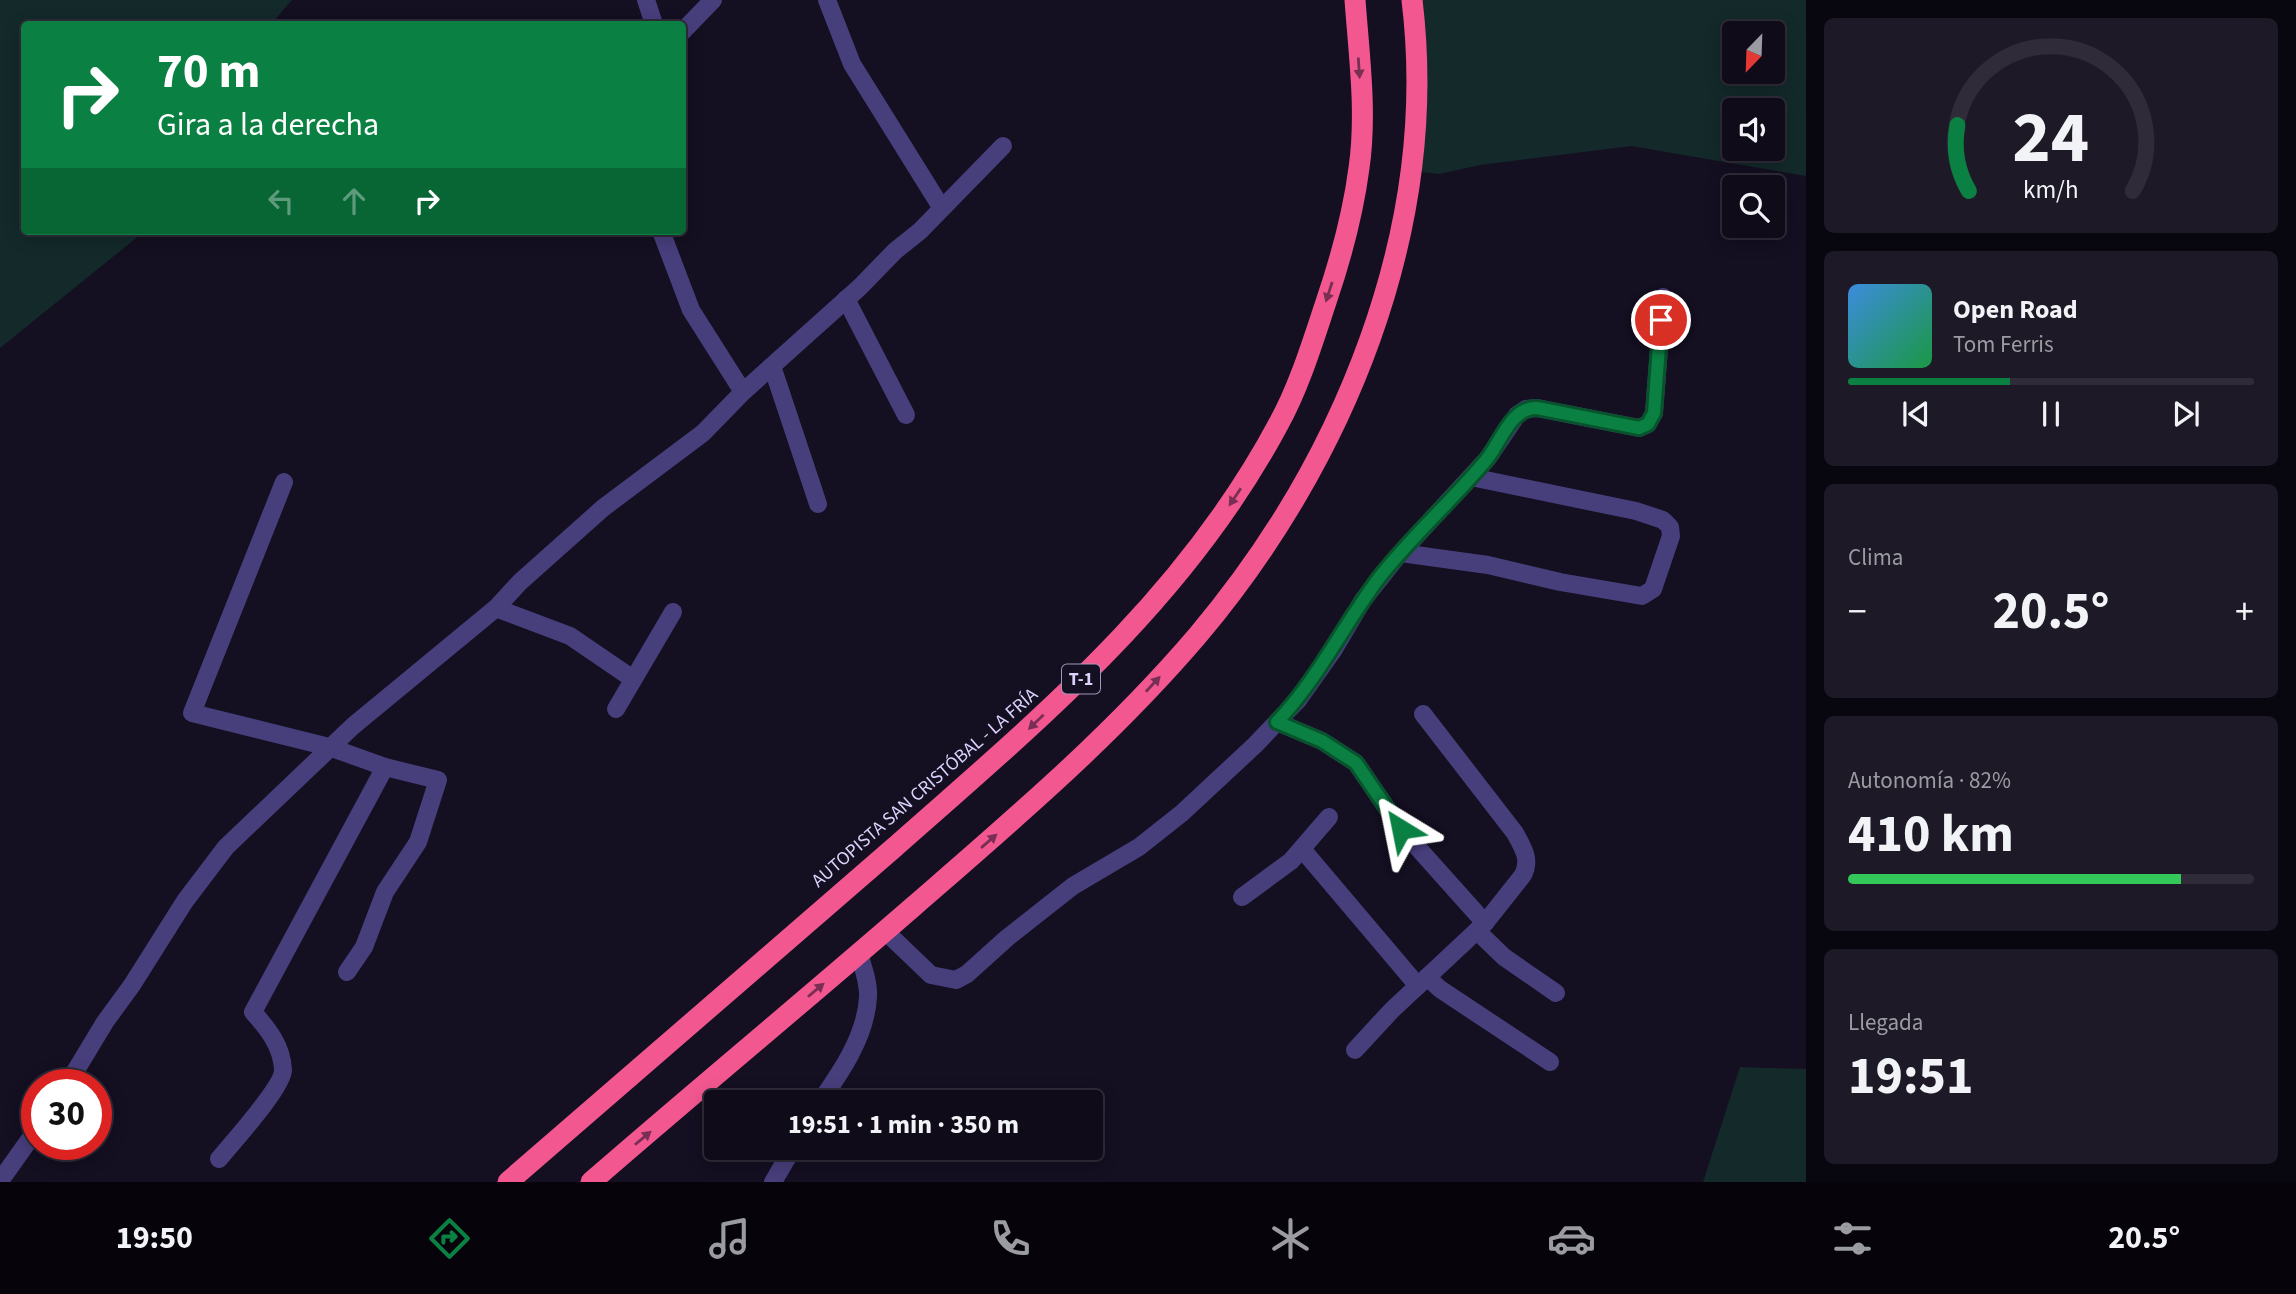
<!DOCTYPE html>
<html lang="es">
<meta charset="utf-8">
<style>
body{margin:0;font-family:"Source Sans 3",sans-serif;background:#1d1926;color:#f1f3f6;height:100vh;display:flex;flex-direction:column;font-size:26px;white-space:nowrap}
*{box-sizing:border-box;margin:0}
p{font-size:23px;color:#9b9ba2}
.icon{flex:none;width:38px;height:38px;fill:none;stroke:currentColor;stroke-width:2;stroke-linecap:round;stroke-linejoin:round}
.map{position:relative;flex:1;overflow:hidden}
.drawer{display:flex;flex-direction:column;gap:18px;padding:18px;background:#08060e;width:490px}
.drawer>*{flex:none}
.guide{position:absolute;left:21px;top:21px;width:665px;height:214px;border-radius:7px;box-shadow:0 4px 18px #0003,0 0 0 2px #2f2b38;background:#0b8043;color:#fff;overflow:hidden}
.needle{width:46px;rotate:203deg}
.fabs{position:absolute;left:1722px;top:21px;display:grid;gap:14px}
.fabs a{display:grid;place-items:center;width:63px;height:63px;border-radius:7px;background:#0f0b19;box-shadow:0 4px 18px #0003,0 0 0 2px #2f2b38;font-size:35px}
.speed{position:absolute;left:21px;top:1069px;display:flex;gap:14px;font-size:35px;font-weight:700;text-align:center}
.speed>*{display:grid;place-content:center;width:91px;height:91px;border-radius:50%;background:#0f0b19;box-shadow:0 4px 18px #0003,0 0 0 2px #2f2b38;line-height:1}
.speed .limit{border:10px solid #d22;background:#fff;color:#111}
.pin{position:absolute;display:grid;place-items:center;width:60px;height:60px;color:#fff;margin:-30px;border:4px solid #fff;border-radius:50%;box-shadow:0 2px 7px #0007}
.me{position:absolute;width:77px;margin:-38px;rotate:325deg;stroke-linejoin:round;filter:drop-shadow(0 0 5px #0008)}
.turn{display:flex;align-items:center;gap:24px;height:147px;padding:0 21px;font-size:32px}
.turn .icon{width:91px;height:91px;stroke-width:2.5}
.turn b{display:block;font-size:49px;line-height:60px}
.lanes{display:flex;align-items:center;height:66px;padding:0 21px;background:#0003;justify-content:center;gap:35px;direction:ltr}
.lanes .off{opacity:.35}
.big{font-size:52px;font-weight:700;line-height:1.1}
.drawer .card{flex:1;display:flex;flex-direction:column;justify-content:center;gap:10px;min-width:0;padding:0 24px;border-radius:10px;background:#1d1926}
.drawer .dial{align-items:center;gap:0}
.dial svg{height:182px;overflow:visible;fill:none;stroke:#2f2b38;stroke-width:7;stroke-linecap:round;text-anchor:middle}
.dial text{fill:#f1f3f6;stroke:none}
.song{display:flex;align-items:center;gap:21px}
.cover{width:84px;height:84px;border-radius:10px;background:linear-gradient(135deg,hsl(210 70% 55%),hsl(140 70% 35%))}
.played{height:7px;border-radius:4px;background:linear-gradient(90deg,#0b8043 40%,#2f2b38 40%)}
.keys{display:flex;justify-content:space-around;direction:ltr}
.heat{display:flex;justify-content:space-between;align-items:center;font-size:38px;direction:ltr}
.charge{height:10px;border-radius:5px;background:linear-gradient(90deg,#34c759 82%,#2f2b38 0)}
.trip{position:absolute;left:704px;top:1090px;width:399px;height:70px;border-radius:7px;background:#0f0b19;box-shadow:0 4px 18px #0003,0 0 0 2px #2f2b38;font-weight:700;line-height:70px;text-align:center}
.menu{display:flex;height:112px;justify-content:space-around;align-items:center;background:#06040a;color:#9b9ba2}
.menu .icon{width:49px;height:49px}
.menu .active{color:#0b8043}
.menu b{font-size:32px;color:#f1f3f6}
main{display:flex;flex:1;min-height:0}
.map>svg:first-child{display:block}
.green{fill:#13292a;fill-rule:evenodd}
.lines{fill:none;stroke-linecap:round;stroke-linejoin:round}
.minor{stroke:#473e7c;stroke-width:18}
.highway{stroke:#f25790;stroke-width:21}
.oneway{fill:#782f53}
.route-casing{stroke:#07532c;stroke-width:18}
.route{stroke:#0b8043;stroke-width:12}
.labels{text-anchor:middle;dominant-baseline:central;stroke-width:7;stroke-linejoin:round;paint-order:stroke}
.shield{fill:#140f21;stroke:#a098ba;stroke-width:2}
.shield-label{font-size:18px;font-weight:bold;fill:#dcd2fc}
.street-label{font-size:19px;fill:#dcd2fc;stroke:#140f21}
</style>
<main>
<div class="map">
<svg width="1806" height="1182" viewBox="0 0 1806 1182">
<rect width="100%" height="100%" fill="#140f21"/>
<g class="green">
<path d="M0,0H292L271,24H24V231H145L0,348Z"/>
<path d="M1412,0H1806V176L1631,146L1480,165L1439,174L1412,171ZM1734,33H1773V72H1734ZM1734,110H1773V149H1734Z"/>
<path d="M1740,1067L1806,1069V1182H1703Z"/>
</g>
<g class="lines">
<g class="minor">
<path d="M646,0L654,24"/>
<path d="M827,0L852,64L941,207"/>
<path d="M682,32L713,0"/>
<path d="M661,231L691,310L743,392"/>
<path d="M846,299L906,415"/>
<path d="M772,366L818,504"/>
<path d="M284,482L192,713L329,747L385,767L438,780L418,842L385,892L364,947L347,972"/>
<path d="M1401,553L1488,565L1560,582L1642,596L1653,589L1671,536L1670,527L1663,520L1636,511L1471,477"/>
<path d="M496,608L570,636L633,679"/>
<path d="M616,709L673,612"/>
<path d="M1277,722L1322,741L1356,763L1401,829L1485,923"/>
<path d="M1302,849L1418,986"/>
<path d="M1242,897L1291,861L1329,817"/>
<path d="M885,931L931,975L956,980L967,974L1007,938L1073,886L1139,847L1182,813L1255,745L1298,700L1334,649L1363,600L1397,557L1488,458L1517,415L1526,409L1537,408L1639,428L1648,424L1654,413L1663,297"/>
<path d="M1477,931L1504,957L1556,993"/>
<path d="M1427,977L1440,989L1550,1062"/>
<path d="M1355,1050L1392,1010L1485,923L1523,875C1531,859 1523,848 1515,833L1423,714"/>
<path d="M67,1085L105,1022L132,985L185,901L226,847L353,726L496,608L520,582L603,508L703,433L743,392L860,287L895,251L920,231L1003,146"/>
<path d="M820,1102C841,1072 866,1036 868,997C869,983 863,967 859,954"/>
<path d="M219,1159C232,1143 283,1087 283,1070C282,1046 268,1029 253,1012L385,767"/>
<path d="M0,1181L37,1129"/>
<path d="M773,1182L793,1148"/>
</g>
<g class="highway">
<path d="M508,1182C638,1070 767,958 896,846C1042,717 1186,598 1279,423C1299,387 1313,341 1326,302C1341,258 1353,214 1359,168C1367,113 1359,55 1355,0"/>
<path d="M591,1182C698,1089 807,999 914,906C1013,820 1113,735 1198,635C1344,462 1440,229 1412,0"/>
</g>
</g>
<defs><path id="oneway-solid" d="M-6-.8H1V-3.2L6.5 0L1 3.2V.8H-6Z" transform="scale(1.75)"/></defs>
<g class="oneway">
<use href="#oneway-solid" transform="translate(1359 68) rotate(86)"/>
<use href="#oneway-solid" transform="translate(1329 292) rotate(108)"/>
<use href="#oneway-solid" transform="translate(1235 497) rotate(124)"/>
<use href="#oneway-solid" transform="translate(1153 684) rotate(-47)"/>
<use href="#oneway-solid" transform="translate(1036 722) rotate(136)"/>
<use href="#oneway-solid" transform="translate(989 841) rotate(-41)"/>
<use href="#oneway-solid" transform="translate(816 990) rotate(-40)"/>
<use href="#oneway-solid" transform="translate(643 1138) rotate(-40)"/>
</g>
<g class="lines">
<g class="route-casing">
<path id="route" d="M1401,829L1356,763L1322,741L1277,722C1318,679 1343,626 1379,578C1412,536 1453,500 1487,459C1501,442 1511,407 1537,408L1639,428L1648,424L1654,413L1661,320"/>
</g>
<use href="#route" class="route"/>
</g>
<g class="labels">
<rect class="shield" x="1062" y="664.5" width="38" height="29" rx="5"/>
<g class="shield-label">
<text x="1081" y="679">T-1</text>
</g>
<g class="street-label">
<text transform="translate(925 788) rotate(-41)">AUTOPISTA SAN CRISTÓBAL - LA FRÍA</text>
</g>
</g>
</svg>
<div class="fabs">
<a><svg class="needle" viewBox="-14 -14 28 28"><path d="M0-13l5 13h-10z" fill="#e53935"/><path d="M0 13l5-13h-10z" fill="#9b9ba2"/></svg></a>
<a><svg class="icon" aria-label="sound" viewBox="0 0 24 24"><path d="M4 9h4l5-4v14l-5-4H4zM17 9q2 3 0 6"/></svg></a>
<a><svg class="icon" aria-label="search" viewBox="0 0 24 24"><circle cx="10" cy="10" r="6"/><path d="M15 15l6 6"/></svg></a>
</div>
<div class="speed"><div class="limit">30</div></div>
<div class="pin" style="left:1661px;top:320px;background:#d93025"><svg class="icon" aria-label="arrive" viewBox="0 0 24 24"><path d="M6 21V4h12l-3 4 3 4H6"/></svg></div>
<svg class="me" style="left:1401px;top:829px" viewBox="-20 -20 40 40"><path d="M0-17L14 15 0 8-14 15z" fill="#0b8043" stroke="#fff" stroke-width="4"/></svg>
<div class="trip">19:51 · 1 min · 350 m</div>
<div class="guide">
<div class="turn"><svg class="icon" aria-label="right" viewBox="0 0 24 24"><path d="M7 20v-9h11M14 6l5 5-5 5"/></svg><div><b>70 m</b>Gira a la derecha</div></div>
<div class="lanes"><svg class="icon off" aria-label="left" viewBox="0 0 24 24"><path d="M17 20v-9H6M10 6l-5 5 5 5"/></svg><svg class="icon off" aria-label="ahead" viewBox="0 0 24 24"><path d="M12 20V5M6 11l6-6 6 6"/></svg><svg class="icon" aria-label="right" viewBox="0 0 24 24"><path d="M7 20v-9h11M14 6l5 5-5 5"/></svg></div>
</div>
</div>
<section class="drawer">
<div class="card dial"><svg viewBox="0 0 100 80">
<path d="M14 69A42 42 0 1 1 86 69"/>
<path d="M14 69A42 42 0 0 1 9 40" stroke="#0b8043"/>
<text x="50" y="56" font-size="32" font-weight="700">24</text>
<text x="50" y="72" font-size="11">km/h</text>
</svg></div>
<div class="card">
<div class="song"><i class="cover"></i><div><b>Open Road</b><p>Tom Ferris</p></div></div>
<div class="played"></div>
<div class="keys"><svg class="icon" aria-label="previous" viewBox="0 0 24 24"><path d="M18 5L8 12l10 7zM5 5v14"/></svg><svg class="icon" aria-label="pause" viewBox="0 0 24 24"><path d="M8 5v14M16 5v14"/></svg><svg class="icon" aria-label="next" viewBox="0 0 24 24"><path d="M6 5l10 7-10 7zM19 5v14"/></svg></div>
</div>
<div class="card"><p>Clima</p>
<div class="heat"><a>−</a><b class="big">20.5°</b><a>+</a></div>
</div>
<div class="card"><p>Autonomía · 82%</p><b class="big">410 km</b><div class="charge"></div></div>
<div class="card"><p>Llegada</p><b class="big">19:51</b></div>
</section>
</main>
<nav class="menu">
<b>19:50</b>
<svg class="icon active" aria-label="directions" viewBox="0 0 24 24"><path d="M12 3l9 9-9 9-9-9zM9 14v-3h6M13 9l2 2-2 2"/></svg>
<svg class="icon" aria-label="music" viewBox="0 0 24 24"><path d="M9 18V5l10-2v13"/><circle cx="6" cy="18" r="3"/><circle cx="16" cy="16" r="3"/></svg>
<svg class="icon" aria-label="phone" viewBox="0 0 24 24"><path d="M5 4h4l2 5-3 2q2 4 5 5l2-3 5 2v4C11 20 4 13 5 4z"/></svg>
<svg class="icon" aria-label="climate" viewBox="0 0 24 24"><path d="M12 3v18M4 7l16 10M4 17L20 7"/></svg>
<svg class="icon" aria-label="car" viewBox="0 0 24 24"><path d="M5 17H2v-5l4-1 3-4h7l3 4 3 1v5h-3M9 17h6M6 11h13"/><circle cx="7" cy="17" r="2"/><circle cx="17" cy="17" r="2"/></svg>
<svg class="icon" aria-label="filters" viewBox="0 0 24 24"><path d="M4 7h16M4 17h16"/><circle cx="9" cy="7" r="2"/><circle cx="15" cy="17" r="2"/></svg>
<b>20.5°</b>
</nav>
